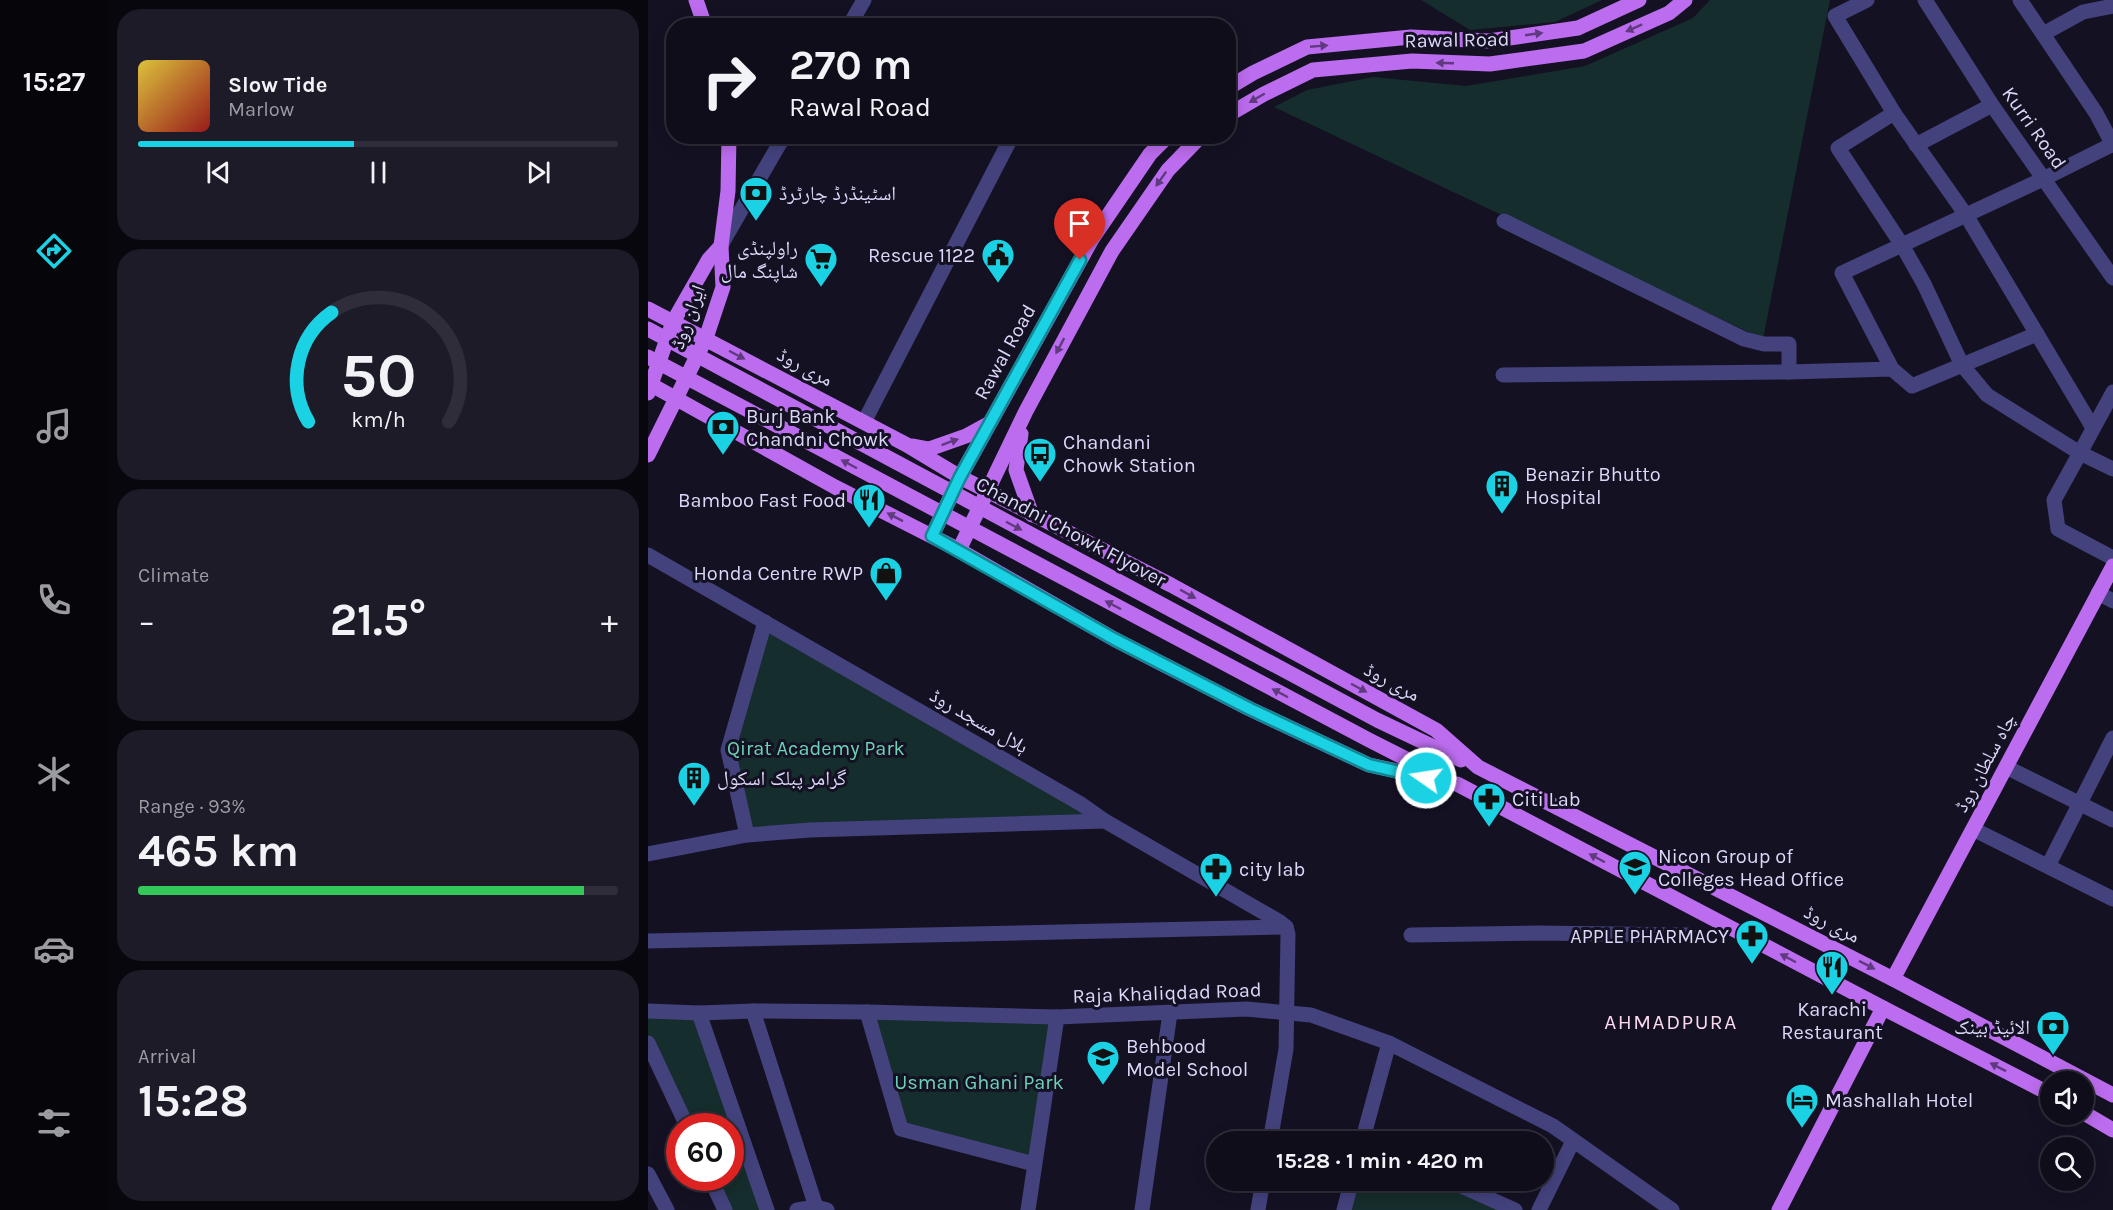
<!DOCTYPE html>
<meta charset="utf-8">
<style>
body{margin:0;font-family:Karla,"Noto Naskh Arabic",sans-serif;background:#1d1b27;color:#f1f3f6;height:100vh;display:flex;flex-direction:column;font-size:22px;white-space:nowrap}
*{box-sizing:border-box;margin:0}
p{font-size:20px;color:#9b9ca2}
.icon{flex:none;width:33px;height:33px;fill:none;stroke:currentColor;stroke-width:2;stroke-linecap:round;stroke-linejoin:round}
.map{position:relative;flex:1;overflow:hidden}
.panel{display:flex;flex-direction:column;gap:9px;padding:9px;background:#08070e;width:540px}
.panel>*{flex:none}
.hud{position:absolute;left:18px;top:18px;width:570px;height:126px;border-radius:24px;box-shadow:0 3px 15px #0003,0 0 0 2px #2f2d39;background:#0f0d1a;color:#f1f3f6;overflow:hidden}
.buttons{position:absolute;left:1392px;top:1071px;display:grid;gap:12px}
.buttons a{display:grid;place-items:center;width:54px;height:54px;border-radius:50%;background:#0f0d1a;box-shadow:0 3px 15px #0003,0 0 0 2px #2f2d39;font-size:30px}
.speed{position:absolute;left:18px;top:1113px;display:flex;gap:12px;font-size:30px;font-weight:700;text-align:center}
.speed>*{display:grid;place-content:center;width:78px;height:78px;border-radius:50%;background:#0f0d1a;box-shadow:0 3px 15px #0003,0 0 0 2px #2f2d39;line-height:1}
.speed .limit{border:9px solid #d22;background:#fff;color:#111}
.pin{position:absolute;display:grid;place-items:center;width:51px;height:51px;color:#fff;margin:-62px -26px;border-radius:50% 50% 50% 0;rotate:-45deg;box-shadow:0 0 6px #0007}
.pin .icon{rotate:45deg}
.me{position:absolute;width:66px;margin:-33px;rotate:283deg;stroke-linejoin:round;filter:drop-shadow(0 0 4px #0008)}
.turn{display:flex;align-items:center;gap:21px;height:126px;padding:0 24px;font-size:27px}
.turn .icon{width:78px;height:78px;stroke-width:2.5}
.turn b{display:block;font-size:42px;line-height:51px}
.big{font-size:45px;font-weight:700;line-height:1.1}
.panel .widget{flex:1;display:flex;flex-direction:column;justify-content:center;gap:9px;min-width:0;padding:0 21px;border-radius:24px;background:#1d1b27}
.panel .dial{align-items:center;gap:0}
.dial svg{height:156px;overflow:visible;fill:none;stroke:#2f2d39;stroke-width:7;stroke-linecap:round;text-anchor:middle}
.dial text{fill:#f1f3f6;stroke:none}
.song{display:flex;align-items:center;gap:18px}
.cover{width:72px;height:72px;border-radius:9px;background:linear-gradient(135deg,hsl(50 70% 55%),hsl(0 70% 35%))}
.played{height:6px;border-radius:3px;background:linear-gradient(90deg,#1ad2e4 45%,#2f2d39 45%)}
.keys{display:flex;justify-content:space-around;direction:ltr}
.heat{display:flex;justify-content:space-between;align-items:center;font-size:33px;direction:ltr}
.charge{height:9px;border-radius:4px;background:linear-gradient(90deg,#34c759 93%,#2f2d39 0)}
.trip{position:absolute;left:558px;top:1131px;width:348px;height:60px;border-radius:30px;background:#0f0d1a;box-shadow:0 3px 15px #0003,0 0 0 2px #2f2d39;font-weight:700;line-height:60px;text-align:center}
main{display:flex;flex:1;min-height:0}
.tabs{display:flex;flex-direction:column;width:108px;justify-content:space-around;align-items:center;background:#06050a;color:#9b9ca2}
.tabs .icon{width:42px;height:42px}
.tabs .selected{color:#1ad2e4}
.tabs b{font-size:27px;color:#f1f3f6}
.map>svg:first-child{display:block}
.green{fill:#152d2c}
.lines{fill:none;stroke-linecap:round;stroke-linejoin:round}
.minor{stroke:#43427d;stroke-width:15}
.major{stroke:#bc6cee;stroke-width:15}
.oneway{fill:#603a7e}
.route-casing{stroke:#118894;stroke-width:15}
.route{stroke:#1ad2e4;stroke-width:10}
.labels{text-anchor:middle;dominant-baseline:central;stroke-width:6;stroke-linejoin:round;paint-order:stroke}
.street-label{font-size:20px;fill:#dcd8fa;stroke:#141123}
.poi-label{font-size:20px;fill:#dcd8fa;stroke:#141123;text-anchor:start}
.park-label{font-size:20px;fill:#6cd3b8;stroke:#141123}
.neighbourhood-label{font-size:21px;letter-spacing:1.5px;fill:#fbdaef;stroke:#141123}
</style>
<main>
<nav class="tabs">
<b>15:27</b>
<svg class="icon selected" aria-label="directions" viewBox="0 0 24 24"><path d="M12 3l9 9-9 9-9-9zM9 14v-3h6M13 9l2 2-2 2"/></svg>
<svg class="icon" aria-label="music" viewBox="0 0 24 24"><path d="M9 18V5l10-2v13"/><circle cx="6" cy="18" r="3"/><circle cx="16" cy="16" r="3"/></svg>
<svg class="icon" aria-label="phone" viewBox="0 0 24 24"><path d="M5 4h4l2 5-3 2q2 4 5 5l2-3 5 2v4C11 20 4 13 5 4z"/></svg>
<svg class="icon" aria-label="climate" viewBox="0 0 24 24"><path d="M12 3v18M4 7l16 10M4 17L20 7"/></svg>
<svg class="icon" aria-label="car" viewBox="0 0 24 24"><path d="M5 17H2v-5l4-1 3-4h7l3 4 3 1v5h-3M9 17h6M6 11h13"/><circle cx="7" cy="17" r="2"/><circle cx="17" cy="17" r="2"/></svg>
<svg class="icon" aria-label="filters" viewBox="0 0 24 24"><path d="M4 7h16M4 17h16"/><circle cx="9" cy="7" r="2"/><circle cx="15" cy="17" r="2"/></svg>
</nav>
<section class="panel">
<div class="widget">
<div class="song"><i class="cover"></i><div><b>Slow Tide</b><p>Marlow</p></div></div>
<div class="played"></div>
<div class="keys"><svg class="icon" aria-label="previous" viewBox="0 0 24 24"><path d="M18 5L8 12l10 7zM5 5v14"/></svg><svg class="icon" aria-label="pause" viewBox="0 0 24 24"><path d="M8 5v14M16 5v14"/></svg><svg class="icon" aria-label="next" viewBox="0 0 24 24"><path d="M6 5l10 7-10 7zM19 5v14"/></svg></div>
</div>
<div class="widget dial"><svg viewBox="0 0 100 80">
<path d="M14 69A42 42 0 1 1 86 69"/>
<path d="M14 69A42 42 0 0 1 26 13" stroke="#1ad2e4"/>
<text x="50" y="56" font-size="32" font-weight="700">50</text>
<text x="50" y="72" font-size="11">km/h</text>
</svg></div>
<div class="widget"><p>Climate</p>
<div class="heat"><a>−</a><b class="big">21.5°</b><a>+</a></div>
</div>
<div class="widget"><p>Range · 93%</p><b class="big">465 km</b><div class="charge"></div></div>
<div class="widget"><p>Arrival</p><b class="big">15:28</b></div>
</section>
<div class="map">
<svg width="1465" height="1210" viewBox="0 0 1465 1210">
<rect width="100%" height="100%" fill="#141123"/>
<g class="green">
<path d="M773,0H954L907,22L822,30Z"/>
<path d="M1062,0H1182L1115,339L626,107L659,90L725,77L818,86L937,66L1045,18Z"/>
<path d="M117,622L457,821L99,835L80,750Z"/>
<path d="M0,1011L51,1013L119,1210H77L62,1178H82V1126H39L0,1043Z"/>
<path d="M219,1012L406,1021L386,1164L253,1129Z"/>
<path d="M704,1180L800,1181L867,1210H696Z"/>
</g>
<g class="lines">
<g class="minor">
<path d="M1219,0L1187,16L1246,113L1318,215L1445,428"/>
<path d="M1277,0L1344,105L1465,278"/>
<path d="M1372,0L1448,113L1465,145"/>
<path d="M201,26L216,0"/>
<path d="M1395,34L1435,12L1465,6"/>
<path d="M1246,113L1190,148L1254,245L1276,284L1314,365L1339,395L1432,453L1465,392"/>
<path d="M1268,145L1344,105"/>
<path d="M856,221L1096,339L1116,344H1141V372"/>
<path d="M73,245L136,136"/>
<path d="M1244,369L1194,273L1395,179L1465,144"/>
<path d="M855,375L1141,372L1244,369L1264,386L1389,334"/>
<path d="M216,422L364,136"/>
<path d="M1465,469L1432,453L1406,500L1410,529L1465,558"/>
<path d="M0,555L433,804L457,821L632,922L638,927"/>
<path d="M1450,593L1465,601"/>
<path d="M1358,767L1465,820"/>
<path d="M1325,829L1465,899"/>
<path d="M99,835L80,750L117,622"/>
<path d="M0,854L99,835L162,830L457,821"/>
<path d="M1400,866L1465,738"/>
<path d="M763,935L888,933L1042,935"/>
<path d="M0,941L638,927"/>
<path d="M0,1011L51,1013L105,1011L219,1012L409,1017L598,1009L663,1015L741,1043L905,1126L1024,1210"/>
<path d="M105,1011L168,1207"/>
<path d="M219,1012L253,1129L386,1164"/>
<path d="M51,1013L119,1210"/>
<path d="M0,1043L39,1126"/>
<path d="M622,1142L638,1049L640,934L638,927"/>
<path d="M714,1142L741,1043"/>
<path d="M0,1174L19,1210"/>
<path d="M62,1178L77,1210"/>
<path d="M800,1180L867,1210"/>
<path d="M149,1210L168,1207L179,1210"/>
<path d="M380,1210L409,1017"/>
<path d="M494,1210L522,1013"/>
<path d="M610,1210L615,1180"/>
<path d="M696,1210L704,1180"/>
<path d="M891,1210L925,1141"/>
</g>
<g class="major">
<path d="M48,0L57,26"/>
<path d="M580,88L605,73L659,47L763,37L841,41L930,28L991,0"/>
<path d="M580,115L616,94L665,70L764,61L842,64L936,51L1021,13L1037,0"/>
<path d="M0,309L259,445L312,477L523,585L788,730L830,767L1245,979L1465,1095"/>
<path d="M0,329L729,720L813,760"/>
<path d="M0,357L721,740L790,775"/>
<path d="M0,383L187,487L311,550L466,639L602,709L721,765L809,784L1235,1008L1402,1094"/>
<path d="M0,393L25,322L61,259L73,246"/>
<path d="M373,434L368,470L384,515"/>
<path d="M265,446L281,449L318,436L340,424"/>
<path d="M0,455L58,338L75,287L73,246L80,191L81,136"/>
<path d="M284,536L312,477L444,239L502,154L520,136"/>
<path d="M311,550L378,411L464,251L520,170L553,136"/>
<path d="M1245,979L1465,566"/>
<path d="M1436,1113L1465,1130"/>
<path d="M1131,1210L1235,1008"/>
</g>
</g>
<defs><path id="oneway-solid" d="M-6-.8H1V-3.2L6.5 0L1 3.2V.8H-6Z" transform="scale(1.5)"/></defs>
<g class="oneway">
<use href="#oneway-solid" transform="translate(986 28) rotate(156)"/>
<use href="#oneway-solid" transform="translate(886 34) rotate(-8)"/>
<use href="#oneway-solid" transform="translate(671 46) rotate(-5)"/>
<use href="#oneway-solid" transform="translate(797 63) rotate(-178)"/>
<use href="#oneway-solid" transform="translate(609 98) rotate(150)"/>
<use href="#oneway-solid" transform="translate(513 179) rotate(125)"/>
<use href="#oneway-solid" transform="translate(412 346) rotate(118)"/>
<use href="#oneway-solid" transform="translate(89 355) rotate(28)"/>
<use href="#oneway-solid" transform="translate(302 442) rotate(-20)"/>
<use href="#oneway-solid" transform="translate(201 464) rotate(-152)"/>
<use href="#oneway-solid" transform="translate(247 517) rotate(-153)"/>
<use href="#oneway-solid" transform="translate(366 526) rotate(28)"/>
<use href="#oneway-solid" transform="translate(540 594) rotate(29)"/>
<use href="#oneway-solid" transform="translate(465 605) rotate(-152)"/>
<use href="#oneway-solid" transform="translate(711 688) rotate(28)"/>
<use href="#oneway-solid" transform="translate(632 693) rotate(-152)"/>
<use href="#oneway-solid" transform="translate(949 858) rotate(-152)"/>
<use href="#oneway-solid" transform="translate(1140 958) rotate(-152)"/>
<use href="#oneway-solid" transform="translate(1219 965) rotate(27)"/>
<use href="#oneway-solid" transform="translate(1350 1067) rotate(-153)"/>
</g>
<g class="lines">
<g class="route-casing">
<path id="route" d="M432,260L312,477L284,536L466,639L602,709L721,765L778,778"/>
</g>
<use href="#route" class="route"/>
</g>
<defs>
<g id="bank-pin" transform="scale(1.725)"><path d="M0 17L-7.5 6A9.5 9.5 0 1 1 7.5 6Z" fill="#1ad2e4" stroke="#141123"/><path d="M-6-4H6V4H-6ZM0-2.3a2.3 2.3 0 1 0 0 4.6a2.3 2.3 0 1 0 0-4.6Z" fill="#111"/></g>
<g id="civic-pin" transform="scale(1.725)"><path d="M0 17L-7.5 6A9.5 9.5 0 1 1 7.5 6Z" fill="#1ad2e4" stroke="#141123"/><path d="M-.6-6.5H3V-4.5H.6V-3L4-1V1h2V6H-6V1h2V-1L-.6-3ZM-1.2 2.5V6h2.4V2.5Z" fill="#111"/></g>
<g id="supermarket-pin" transform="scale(1.725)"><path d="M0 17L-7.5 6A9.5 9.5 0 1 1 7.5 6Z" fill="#1ad2e4" stroke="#141123"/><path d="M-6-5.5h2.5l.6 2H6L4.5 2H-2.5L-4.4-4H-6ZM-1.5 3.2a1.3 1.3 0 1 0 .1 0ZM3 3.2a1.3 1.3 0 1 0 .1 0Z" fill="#111"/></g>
<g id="bus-pin" transform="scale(1.725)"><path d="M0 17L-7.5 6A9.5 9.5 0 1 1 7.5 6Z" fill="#1ad2e4" stroke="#141123"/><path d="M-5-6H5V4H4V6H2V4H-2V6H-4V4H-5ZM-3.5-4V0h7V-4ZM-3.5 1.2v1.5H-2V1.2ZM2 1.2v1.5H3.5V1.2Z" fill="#111"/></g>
<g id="building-pin" transform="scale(1.725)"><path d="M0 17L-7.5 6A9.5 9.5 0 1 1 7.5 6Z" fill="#1ad2e4" stroke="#141123"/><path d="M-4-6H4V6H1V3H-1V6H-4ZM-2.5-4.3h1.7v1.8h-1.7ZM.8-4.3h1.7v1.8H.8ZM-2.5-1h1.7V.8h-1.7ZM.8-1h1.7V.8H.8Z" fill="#111"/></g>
<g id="restaurant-pin" transform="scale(1.725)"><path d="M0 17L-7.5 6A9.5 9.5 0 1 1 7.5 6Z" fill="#1ad2e4" stroke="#141123"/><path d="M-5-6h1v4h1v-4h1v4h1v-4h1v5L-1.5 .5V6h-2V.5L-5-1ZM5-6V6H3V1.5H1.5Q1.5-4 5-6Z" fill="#111"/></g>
<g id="shop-pin" transform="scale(1.725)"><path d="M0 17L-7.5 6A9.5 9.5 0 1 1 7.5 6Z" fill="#1ad2e4" stroke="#141123"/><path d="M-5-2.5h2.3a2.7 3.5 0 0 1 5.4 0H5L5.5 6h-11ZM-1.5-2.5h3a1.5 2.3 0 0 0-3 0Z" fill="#111"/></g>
<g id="pharmacy-pin" transform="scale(1.725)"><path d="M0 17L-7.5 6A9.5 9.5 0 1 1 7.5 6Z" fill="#1ad2e4" stroke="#141123"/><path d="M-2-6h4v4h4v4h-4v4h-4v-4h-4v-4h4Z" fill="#111"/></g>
<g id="university-pin" transform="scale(1.725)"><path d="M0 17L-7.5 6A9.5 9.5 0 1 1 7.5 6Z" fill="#1ad2e4" stroke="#141123"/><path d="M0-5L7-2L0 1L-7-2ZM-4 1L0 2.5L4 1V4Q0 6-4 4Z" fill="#111"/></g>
<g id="school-pin" transform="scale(1.725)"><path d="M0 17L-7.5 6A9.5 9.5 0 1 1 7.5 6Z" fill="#1ad2e4" stroke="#141123"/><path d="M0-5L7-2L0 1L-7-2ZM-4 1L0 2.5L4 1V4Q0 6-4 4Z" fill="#111"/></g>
<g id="hotel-pin" transform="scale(1.725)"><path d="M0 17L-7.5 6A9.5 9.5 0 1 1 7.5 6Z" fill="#1ad2e4" stroke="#141123"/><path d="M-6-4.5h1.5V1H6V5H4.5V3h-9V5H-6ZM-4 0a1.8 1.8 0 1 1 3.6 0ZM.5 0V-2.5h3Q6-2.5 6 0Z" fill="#111"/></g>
</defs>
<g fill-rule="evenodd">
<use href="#bank-pin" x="108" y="193"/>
<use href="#civic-pin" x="350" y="255"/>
<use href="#supermarket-pin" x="173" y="259"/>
<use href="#bank-pin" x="75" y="427"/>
<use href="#bus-pin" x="392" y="454"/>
<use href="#building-pin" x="854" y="486"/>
<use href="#restaurant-pin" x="221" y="500"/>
<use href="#shop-pin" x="238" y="573"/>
<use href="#building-pin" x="46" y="778"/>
<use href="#pharmacy-pin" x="841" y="799"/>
<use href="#university-pin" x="987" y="867"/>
<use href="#pharmacy-pin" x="568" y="869"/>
<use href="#pharmacy-pin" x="1104" y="936"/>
<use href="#restaurant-pin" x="1184" y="967"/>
<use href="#bank-pin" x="1405" y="1027"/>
<use href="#school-pin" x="455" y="1057"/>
<use href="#hotel-pin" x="1154" y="1100"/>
</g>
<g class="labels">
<g class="street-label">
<text transform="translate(809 40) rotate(-1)">Rawal Road</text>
<text transform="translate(1386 128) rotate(55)">Kurri Road</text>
<text transform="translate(40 317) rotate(-70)">ایران روڈ</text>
<text transform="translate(357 352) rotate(-61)">Rawal Road</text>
<text transform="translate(157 367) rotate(28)">مری روڈ</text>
<text transform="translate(423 532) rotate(28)">Chandni Chowk Flyover</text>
<text transform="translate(744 682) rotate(28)">مری روڈ</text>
<text transform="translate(331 721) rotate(30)">ہلال مسجد روڈ</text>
<text transform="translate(1337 763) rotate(-62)">چاہ سلطان روڈ</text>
<text transform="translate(1184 924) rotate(27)">مری روڈ</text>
<text transform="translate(519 993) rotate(-2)">Raja Khaliqdad Road</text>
</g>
<g class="poi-label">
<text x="131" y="193">اسٹینڈرڈ چارٹرڈ</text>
<text x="150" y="248" text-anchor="end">راولپنڈی<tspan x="150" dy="23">شاپنگ مال</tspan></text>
<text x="327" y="255" text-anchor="end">Rescue 1122</text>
<text x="98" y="416">Burj Bank<tspan x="98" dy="23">Chandni Chowk</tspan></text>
<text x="415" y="442">Chandani<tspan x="415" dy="23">Chowk Station</tspan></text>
<text x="877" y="474">Benazir Bhutto<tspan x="877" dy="23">Hospital</tspan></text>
<text x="198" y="500" text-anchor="end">Bamboo Fast Food</text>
<text x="215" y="573" text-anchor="end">Honda Centre RWP</text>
<text x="69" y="778">گرامر پبلک اسکول</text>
<text x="864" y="799">Citi Lab</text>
<text x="1010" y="856">Nicon Group of<tspan x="1010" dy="23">Colleges Head Office</tspan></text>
<text x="591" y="869">city lab</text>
<text x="1081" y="936" text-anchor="end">APPLE PHARMACY</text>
<text x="1184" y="1009" text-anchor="middle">Karachi<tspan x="1184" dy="23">Restaurant</tspan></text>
<text x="1382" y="1027" text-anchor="end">الائیڈ بینک</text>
<text x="478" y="1046">Behbood<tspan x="478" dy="23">Model School</tspan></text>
<text x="1177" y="1100">Mashallah Hotel</text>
</g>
<g class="park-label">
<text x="168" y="748">Qirat Academy Park</text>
<text x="331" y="1082">Usman Ghani Park</text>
</g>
<g class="neighbourhood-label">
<text x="1023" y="1022">AHMADPURA</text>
</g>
</g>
</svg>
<div class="buttons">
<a><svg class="icon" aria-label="sound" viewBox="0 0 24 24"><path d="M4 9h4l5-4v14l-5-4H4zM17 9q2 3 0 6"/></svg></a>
<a><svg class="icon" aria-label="search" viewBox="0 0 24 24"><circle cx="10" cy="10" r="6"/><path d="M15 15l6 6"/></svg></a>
</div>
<div class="speed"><div class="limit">60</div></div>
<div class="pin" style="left:432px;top:260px;background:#d93025"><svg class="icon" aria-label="arrive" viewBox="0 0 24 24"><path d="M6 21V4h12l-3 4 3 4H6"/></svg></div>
<svg class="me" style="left:778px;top:778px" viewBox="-20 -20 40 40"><circle r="17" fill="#1ad2e4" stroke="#fff" stroke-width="3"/><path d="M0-11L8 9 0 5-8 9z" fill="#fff"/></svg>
<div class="trip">15:28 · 1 min · 420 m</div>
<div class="hud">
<div class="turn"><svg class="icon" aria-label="right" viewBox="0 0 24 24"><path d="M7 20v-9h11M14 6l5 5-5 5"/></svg><div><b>270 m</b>Rawal Road</div></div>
</div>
</div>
</main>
